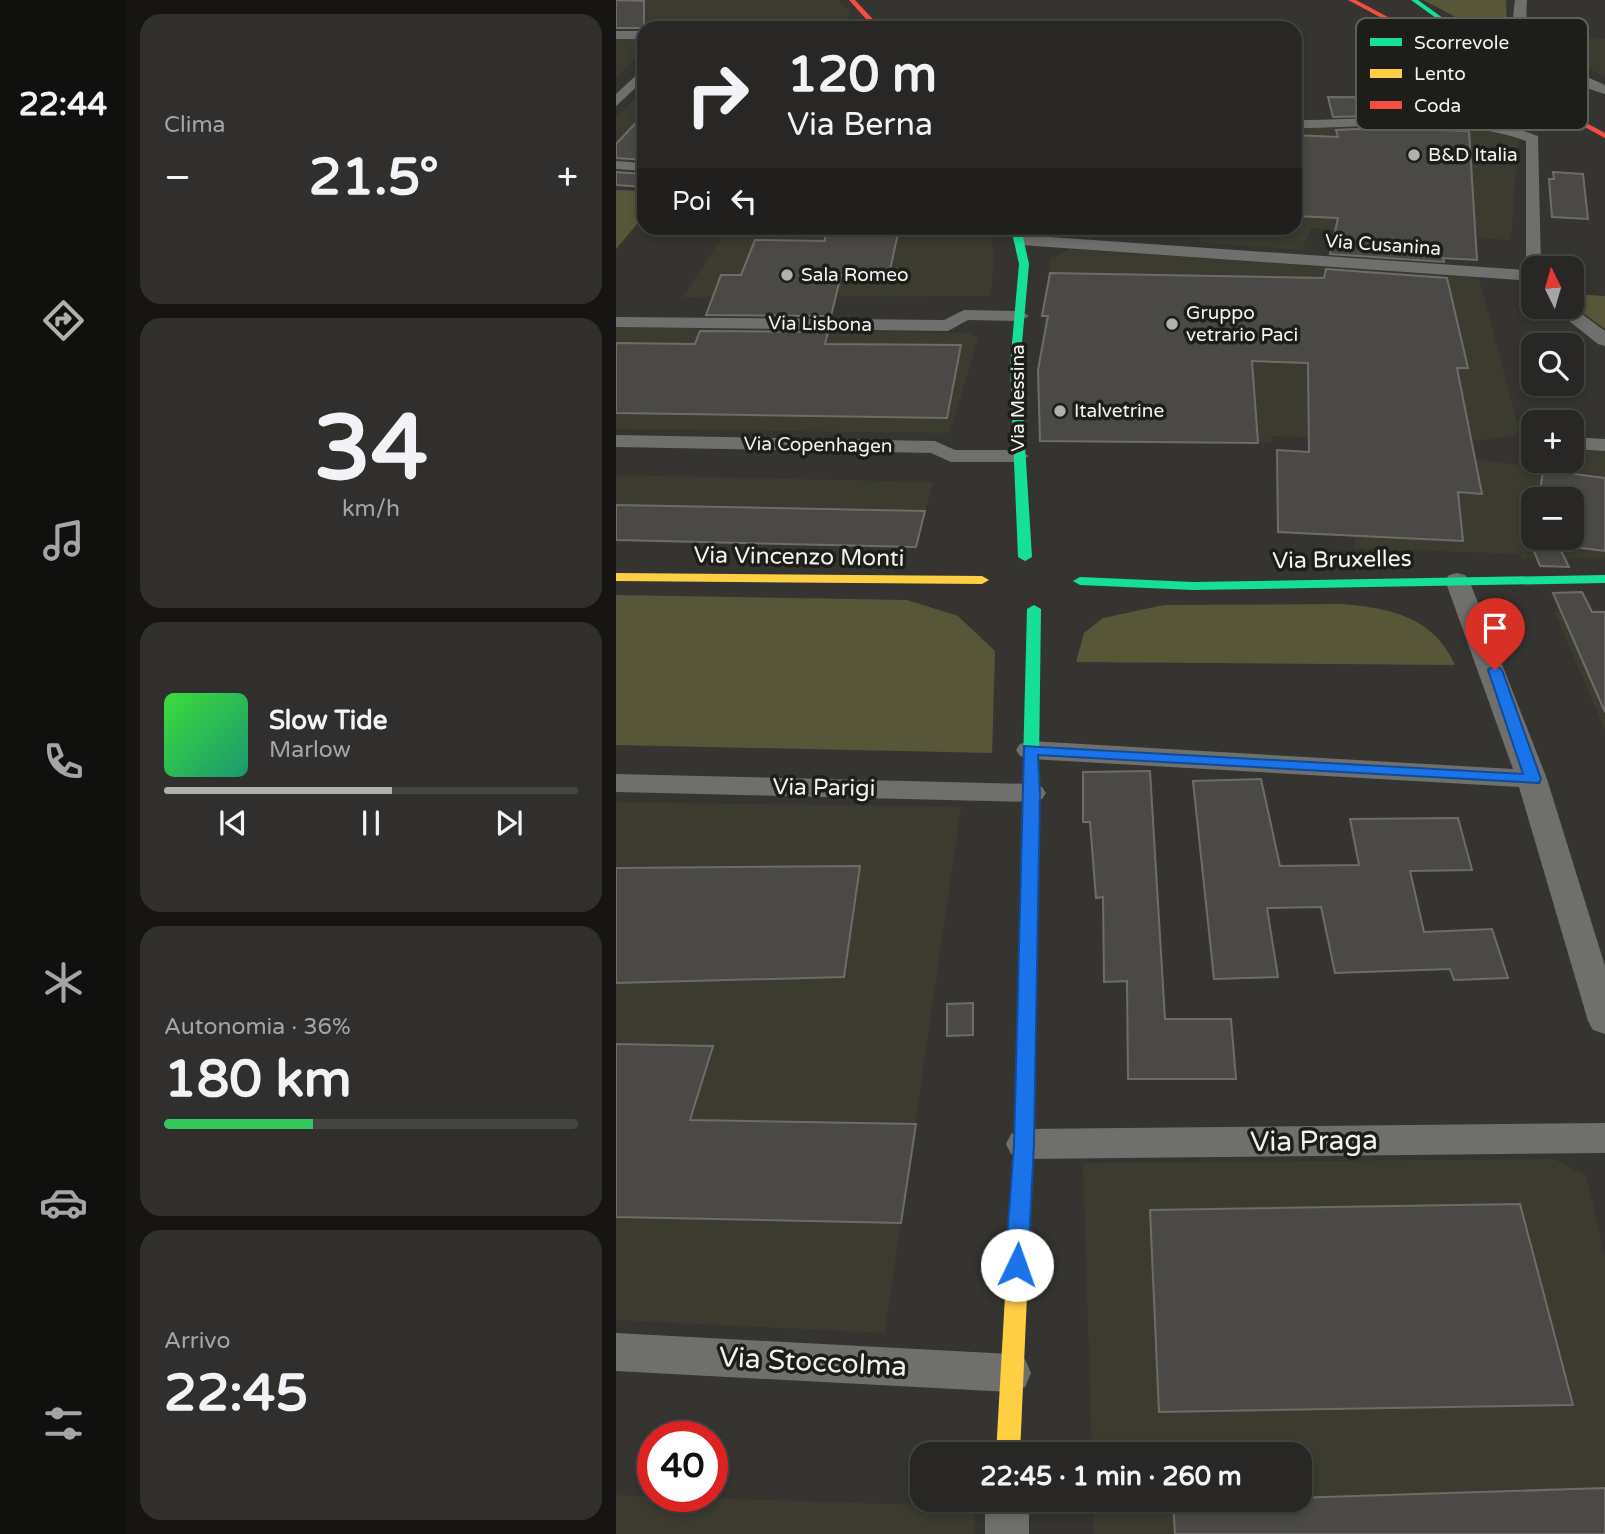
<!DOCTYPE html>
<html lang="it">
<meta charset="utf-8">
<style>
body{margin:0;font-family:"Varela Round",sans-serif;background:#302f2d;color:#f1f3f6;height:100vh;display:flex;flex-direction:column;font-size:26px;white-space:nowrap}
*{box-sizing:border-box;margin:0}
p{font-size:23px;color:#a5a5a7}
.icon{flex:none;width:38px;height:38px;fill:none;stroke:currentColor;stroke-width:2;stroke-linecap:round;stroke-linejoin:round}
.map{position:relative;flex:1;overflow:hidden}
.drawer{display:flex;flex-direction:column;gap:14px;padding:14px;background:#161514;width:490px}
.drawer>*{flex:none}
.top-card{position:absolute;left:21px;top:21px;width:665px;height:214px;border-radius:21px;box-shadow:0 4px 10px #0003,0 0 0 2px #444442;background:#282725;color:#f1f3f6;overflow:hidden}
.needle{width:46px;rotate:355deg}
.buttons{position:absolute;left:905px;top:256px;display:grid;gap:14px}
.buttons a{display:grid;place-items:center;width:63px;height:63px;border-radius:14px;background:#282725;box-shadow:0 4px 10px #0003,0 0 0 2px #444442;font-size:35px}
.speed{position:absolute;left:21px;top:1421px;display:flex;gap:14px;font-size:35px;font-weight:700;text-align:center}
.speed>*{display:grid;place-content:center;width:91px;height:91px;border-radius:50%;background:#282725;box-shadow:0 4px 10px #0003,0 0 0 2px #444442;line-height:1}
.speed .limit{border:10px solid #d22;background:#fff;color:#111}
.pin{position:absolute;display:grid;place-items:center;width:60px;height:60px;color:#fff;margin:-72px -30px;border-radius:50% 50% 50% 0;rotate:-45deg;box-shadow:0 0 7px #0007}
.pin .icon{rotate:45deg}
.me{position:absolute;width:77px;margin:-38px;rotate:3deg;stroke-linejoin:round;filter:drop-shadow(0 0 5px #0008)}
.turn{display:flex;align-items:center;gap:24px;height:147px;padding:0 35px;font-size:32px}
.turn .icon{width:91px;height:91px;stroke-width:2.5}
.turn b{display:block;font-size:49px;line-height:60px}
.then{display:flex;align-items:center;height:66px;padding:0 35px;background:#0003;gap:14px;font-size:26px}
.big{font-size:52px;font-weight:800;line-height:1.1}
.drawer .card{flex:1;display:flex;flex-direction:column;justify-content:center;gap:10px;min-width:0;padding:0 24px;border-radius:21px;background:#302f2d}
.drawer .dial{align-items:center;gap:0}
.dial b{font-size:91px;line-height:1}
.song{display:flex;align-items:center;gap:21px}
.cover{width:84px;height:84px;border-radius:10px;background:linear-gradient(135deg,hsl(120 70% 55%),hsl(160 70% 35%))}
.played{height:7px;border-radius:4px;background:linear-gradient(90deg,#b0b0ac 55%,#444442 55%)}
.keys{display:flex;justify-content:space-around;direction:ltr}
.heat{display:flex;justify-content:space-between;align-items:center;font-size:38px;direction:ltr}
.charge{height:10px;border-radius:5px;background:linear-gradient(90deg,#34c759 36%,#444442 0)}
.trip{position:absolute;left:294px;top:1442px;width:402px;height:70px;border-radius:21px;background:#282725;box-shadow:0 4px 10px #0003,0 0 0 2px #444442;font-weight:800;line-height:70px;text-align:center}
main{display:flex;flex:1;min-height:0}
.dock{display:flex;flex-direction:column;width:126px;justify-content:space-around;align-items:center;background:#10100f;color:#a5a5a7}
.dock .icon{width:49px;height:49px}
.dock .selected{color:#b0b0ac}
.dock b{font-size:32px;color:#f1f3f6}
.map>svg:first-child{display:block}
.built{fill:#3c3b30;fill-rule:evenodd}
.green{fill:#585638}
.building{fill:#4a4946;stroke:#6d6c6a;stroke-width:2}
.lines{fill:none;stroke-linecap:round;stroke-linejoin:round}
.street{fill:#6f6f6d;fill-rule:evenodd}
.fast{fill:#16e098;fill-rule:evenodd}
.slow{fill:#ffcf43;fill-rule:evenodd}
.jam{fill:#f24e42;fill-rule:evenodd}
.route{fill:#1a73e8;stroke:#114b97;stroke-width:2}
.poi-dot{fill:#b0b0ac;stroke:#1d1d1a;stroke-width:2.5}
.labels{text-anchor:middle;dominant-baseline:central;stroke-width:7;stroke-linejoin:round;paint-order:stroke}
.far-poi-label{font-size:19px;fill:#f2f2ee;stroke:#1d1d1a;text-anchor:start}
.far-street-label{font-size:19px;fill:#f2f2ee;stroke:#1d1d1a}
.street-label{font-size:23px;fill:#f2f2ee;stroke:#1d1d1a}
.near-street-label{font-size:28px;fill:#f2f2ee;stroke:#1d1d1a}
.key{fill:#1d1d1a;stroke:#5d5d5a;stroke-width:2}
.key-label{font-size:19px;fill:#f2f2ee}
</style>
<main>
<nav class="dock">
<b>22:44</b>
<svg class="icon selected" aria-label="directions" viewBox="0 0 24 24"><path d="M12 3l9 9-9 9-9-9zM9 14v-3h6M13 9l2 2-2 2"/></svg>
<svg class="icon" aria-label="music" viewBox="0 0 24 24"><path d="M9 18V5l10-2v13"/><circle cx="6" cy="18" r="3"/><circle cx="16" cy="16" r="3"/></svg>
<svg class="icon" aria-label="phone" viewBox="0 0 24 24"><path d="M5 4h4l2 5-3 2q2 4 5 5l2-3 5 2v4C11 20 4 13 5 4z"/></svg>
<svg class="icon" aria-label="climate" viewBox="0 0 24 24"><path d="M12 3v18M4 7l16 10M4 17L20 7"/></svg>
<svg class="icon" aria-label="car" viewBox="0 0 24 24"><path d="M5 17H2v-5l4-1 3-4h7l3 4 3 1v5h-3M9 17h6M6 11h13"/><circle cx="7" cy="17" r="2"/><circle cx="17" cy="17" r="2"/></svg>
<svg class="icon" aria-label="filters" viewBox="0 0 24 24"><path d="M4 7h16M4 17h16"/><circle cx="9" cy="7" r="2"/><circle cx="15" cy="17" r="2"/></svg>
</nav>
<section class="drawer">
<div class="card"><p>Clima</p>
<div class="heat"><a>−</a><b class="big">21.5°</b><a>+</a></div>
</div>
<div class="card dial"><b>34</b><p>km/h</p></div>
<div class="card">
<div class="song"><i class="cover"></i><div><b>Slow Tide</b><p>Marlow</p></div></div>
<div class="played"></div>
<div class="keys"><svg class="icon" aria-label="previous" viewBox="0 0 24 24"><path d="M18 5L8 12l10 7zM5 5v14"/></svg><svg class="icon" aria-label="pause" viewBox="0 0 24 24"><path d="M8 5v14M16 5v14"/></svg><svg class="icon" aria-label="next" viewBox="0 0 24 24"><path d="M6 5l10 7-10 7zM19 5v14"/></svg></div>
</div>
<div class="card"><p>Autonomia · 36%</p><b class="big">180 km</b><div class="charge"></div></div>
<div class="card"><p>Arrivo</p><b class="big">22:45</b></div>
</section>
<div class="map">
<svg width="989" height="1534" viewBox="0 0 989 1534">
<rect width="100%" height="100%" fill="#353431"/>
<g class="built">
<path d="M0,0H222L235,13L225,28L0,29Z"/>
<path d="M922,35L989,39V76L973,69L956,68L923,50Z"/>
<path d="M0,38H28V49L0,77Z"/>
<path d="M28,89V162L0,161V118Z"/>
<path d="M679,127L850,129L887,133L902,138L895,240L695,228L686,250L583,242L586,228H679Z"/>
<path d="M112,228H372L378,249L375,296L66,297Z"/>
<path d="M455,249L863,278L903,430L898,436L848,442L853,458L900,465L917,452V460H956V449L989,450V558L906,559L904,554L739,548V439L655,436V443L424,441L422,370L434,259ZM917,499H956V537H917Z"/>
<path d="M0,327L354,333L362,339L334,433L0,429Z"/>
<path d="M0,475L317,482L300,547L0,540Z"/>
<path d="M989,610V730L938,611Z"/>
<path d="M0,802L345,807L269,1333L0,1320Z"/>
<path d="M938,1159L970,1176L989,1256V1534H478L477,1500H684V1454H476L467,1163Z"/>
<path d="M0,1495L360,1507L358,1534H0Z"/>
</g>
<g class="green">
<path d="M807,0H890L891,25L899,41L889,43Z"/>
<path d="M0,190L28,191V216L0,249Z"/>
<path d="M956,294L989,296V329L956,305Z"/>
<path d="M0,595L291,600L342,616L379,651L376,753L0,745Z"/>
<path d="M725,604C774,608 817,616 839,665L460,662L468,633L487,618L548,605Z"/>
</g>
<g class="building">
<path d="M0,0L28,1V28H0Z"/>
<path d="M712,97L852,98L853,118L802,115L717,117Z"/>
<path d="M28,114V160L0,158V144Z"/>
<path d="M765,128L853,131L861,260L827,258L828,262L714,254L722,218L679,216V135L722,137L720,130Z"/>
<path d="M0,172L28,174V187L0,185Z"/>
<path d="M937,172L967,174L972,219L936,217L933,179H938Z"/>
<path d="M209,228H283L273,275H225L215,316L90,315L105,275H125L139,240L209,241Z"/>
<path d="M710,269L831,278L852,368H841L866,494L842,492L847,541L662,532L661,450L693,452L692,363L636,361L642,443L424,441L422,370L432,316H426L434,273L708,278Z"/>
<path d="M84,331L212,332L209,344L345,345L331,418L0,413V343L79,344Z"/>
<path d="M927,470L989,478V551L942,545L953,567L924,566L906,521L917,516V537H956V499H923Z"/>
<path d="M0,505L309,511L300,547L0,540Z"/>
<path d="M966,592L976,612H989V712L937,593Z"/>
<path d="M534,771L549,1019H615L620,1079H512L511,981L488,982L487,897L480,898L474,822H467V772Z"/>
<path d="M645,779L664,866L743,865L734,819L842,818L856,870L794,871L808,932L876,929L892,978L838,980L834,969L719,973L705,907L651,908L662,977L598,979L577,781Z"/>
<path d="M244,866L228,977L0,983V868Z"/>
<path d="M357,1003V1035L331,1036V1004Z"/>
<path d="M0,1044L97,1046L74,1120L300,1124L285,1223L0,1217Z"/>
<path d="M904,1204L957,1405L543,1412L534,1210Z"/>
<path d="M989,1488V1534H559L557,1502Z"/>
</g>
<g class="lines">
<g class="street">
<path d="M899,0H911C905,56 946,65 989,85V94C958,85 906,63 898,28C896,19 898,9 899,0Z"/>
<rect x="0" y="31" width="28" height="8"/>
<path d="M28,68V80L0,106V94Z"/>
<path d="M679,120C757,120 848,108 922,136L925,268H917V281L405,245L397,240L405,235L910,270V141C848,117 746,128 679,128Z"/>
<path d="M0,161L28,163V171L0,169Z"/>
<path d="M934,306H955L989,331V346L982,344Z"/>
<path d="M348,310L404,311L413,316L404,321L352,320L332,331L0,327V317L328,320Z"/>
<path d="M0,435L319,441L339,450H402L413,456L402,462H335L315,453L0,447Z"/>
<path d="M956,437L989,439V451L956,449Z"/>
<path d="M841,573L849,575L853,580L931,779L989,966V1034L977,1030L972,1021L903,787L414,759L404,756L400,750L404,744L414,741L897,769L829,580L833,575Z"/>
<path d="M0,774L416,784L426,787L430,793L426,799L416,802L0,792Z"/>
<path d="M989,1123V1153L408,1159L395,1154L390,1144L395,1134L408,1129Z"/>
<path d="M0,1333L394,1354L409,1359L415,1373L409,1387L394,1392L0,1371Z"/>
<rect x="369" y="1500" width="44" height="34"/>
</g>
<g class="fast">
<path d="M795,0H802L864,45L859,46Z"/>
<path d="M395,228H405L413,264L404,366L416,557L409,561L402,557L394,366L403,264Z"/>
<path d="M989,575V583L577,590L464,585L457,581L464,577L577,582Z"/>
<path d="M418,605L425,609L423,764L415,769L407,764L411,609Z"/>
</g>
<g class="slow">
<path d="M0,573L366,576L373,580L366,584L0,581Z"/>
<path d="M408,1130L415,1132L418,1138L404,1454H380L398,1138L401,1132Z"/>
</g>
<g class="jam">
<path d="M233,0H239L265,28H258Z"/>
<path d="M732,0H740L989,133V138Z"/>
<path d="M415,759L423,764L418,1138L415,1144L408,1146L401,1144L398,1138L407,764Z"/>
</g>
</g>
<path class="route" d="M879,665L886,670L925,779L923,783L422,755L424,793L418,1144L412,1265L408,1272L401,1275L393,1272L389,1265L398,1144L408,746L907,774L872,670Z"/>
<g class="poi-dot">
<circle cx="798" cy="155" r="7"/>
<circle cx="171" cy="275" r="7"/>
<circle cx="556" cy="324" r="7"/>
<circle cx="444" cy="411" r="7"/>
</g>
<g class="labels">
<g class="far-poi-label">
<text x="812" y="155">B&amp;D Italia</text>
<text x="185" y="275">Sala Romeo</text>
<text x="570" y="313">Gruppo<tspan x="570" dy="22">vetrario Paci</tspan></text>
<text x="458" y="411">Italvetrine</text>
</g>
<g class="far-street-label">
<text transform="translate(767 245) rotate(4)">Via Cusanina</text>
<text transform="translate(204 324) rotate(1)">Via Lisbona</text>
<text transform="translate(402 398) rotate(-90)">Via Messina</text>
<text transform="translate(202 445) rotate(1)">Via Copenhagen</text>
</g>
<g class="street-label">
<text transform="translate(183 557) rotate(1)">Via Vincenzo Monti</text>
<text transform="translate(726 560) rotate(-1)">Via Bruxelles</text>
<text transform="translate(208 788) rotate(1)">Via Parigi</text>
</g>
<g class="near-street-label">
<text transform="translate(698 1141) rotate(-1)">Via Praga</text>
<text transform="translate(197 1362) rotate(3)">Via Stoccolma</text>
</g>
</g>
<rect x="740" y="18" width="232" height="112" rx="10" class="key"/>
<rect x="754" y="38" width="32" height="8" fill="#16e098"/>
<rect x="754" y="69" width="32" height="9" fill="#ffcf43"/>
<rect x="754" y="101" width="32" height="8" fill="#f24e42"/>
<g class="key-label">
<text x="798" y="49">Scorrevole</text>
<text x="798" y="80">Lento</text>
<text x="798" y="112">Coda</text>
</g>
</svg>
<div class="buttons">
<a><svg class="needle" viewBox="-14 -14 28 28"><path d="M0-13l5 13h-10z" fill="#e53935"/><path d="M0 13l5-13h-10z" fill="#a5a5a7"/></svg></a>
<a><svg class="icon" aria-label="search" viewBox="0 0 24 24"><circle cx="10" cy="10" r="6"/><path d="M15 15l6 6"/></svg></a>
<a>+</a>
<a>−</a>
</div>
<div class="speed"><div class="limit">40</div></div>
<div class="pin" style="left:879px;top:670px;background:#d93025"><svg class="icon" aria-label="arrive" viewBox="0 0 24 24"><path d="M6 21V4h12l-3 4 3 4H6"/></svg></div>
<svg class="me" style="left:401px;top:1265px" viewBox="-20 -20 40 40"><circle r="19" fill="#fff"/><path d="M0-13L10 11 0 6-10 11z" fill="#1a73e8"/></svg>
<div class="trip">22:45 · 1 min · 260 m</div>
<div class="top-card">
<div class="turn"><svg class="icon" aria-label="right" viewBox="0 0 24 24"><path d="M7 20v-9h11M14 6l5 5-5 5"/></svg><div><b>120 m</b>Via Berna</div></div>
<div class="then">Poi<svg class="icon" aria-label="left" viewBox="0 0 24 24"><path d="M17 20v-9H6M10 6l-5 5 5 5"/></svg></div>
</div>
</div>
</main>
